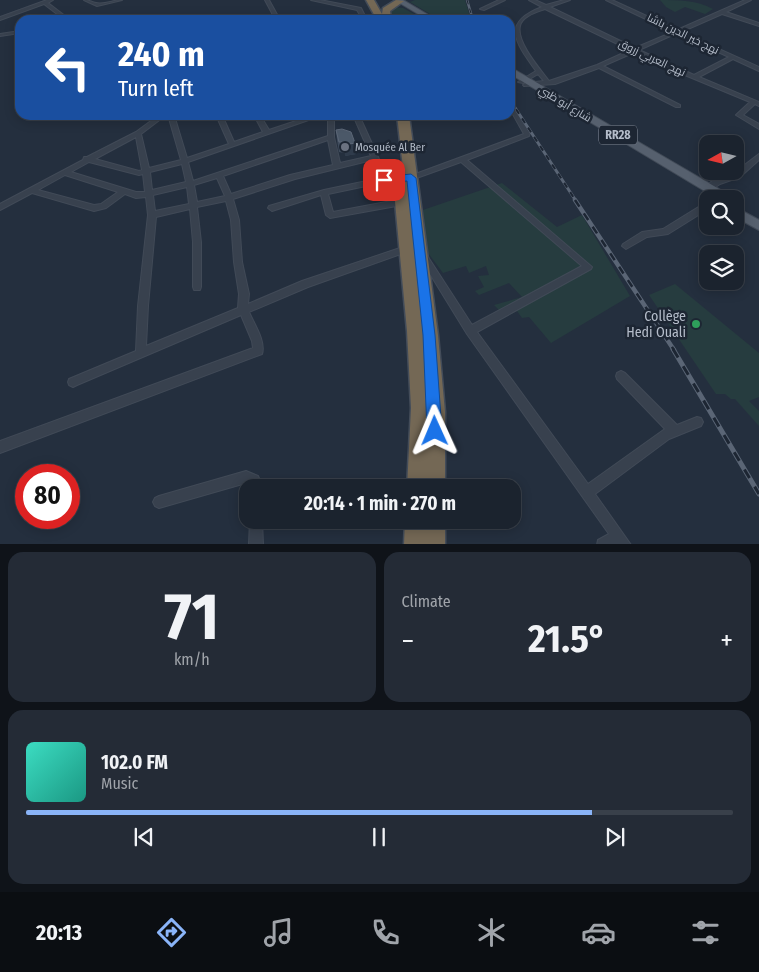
<!DOCTYPE html>
<meta charset="utf-8">
<style>
body{margin:0;font-family:"Fira Sans Condensed",Cairo,sans-serif;background:#242b36;color:#f1f3f6;height:100vh;display:flex;flex-direction:column;font-size:19px;white-space:nowrap}
*{box-sizing:border-box;margin:0}
p{font-size:16px;color:#a0a4aa}
.icon{flex:none;width:28px;height:28px;fill:none;stroke:currentColor;stroke-width:2;stroke-linecap:round;stroke-linejoin:round}
.map{position:relative;height:544px;overflow:hidden}
.details{display:flex;flex-direction:column;gap:8px;padding:8px;background:#0f1319;flex:1}
.details>*{flex:none}
.guide{position:absolute;left:15px;top:15px;width:500px;height:105px;border-radius:15px;box-shadow:0 2px 12px #0003,0 0 0 1px #39404a;background:#1a4fa0;color:#fff;overflow:hidden}
.needle{width:32px;rotate:262deg}
.fabs{position:absolute;left:699px;top:135px;display:grid;gap:10px}
.fabs a{display:grid;place-items:center;width:45px;height:45px;border-radius:10px;background:#1b232e;box-shadow:0 2px 12px #0003,0 0 0 1px #39404a;font-size:25px}
.speed{position:absolute;left:15px;top:464px;display:flex;gap:10px;font-size:25px;font-weight:700;text-align:center}
.speed>*{display:grid;place-content:center;width:65px;height:65px;border-radius:50%;background:#1b232e;box-shadow:0 2px 12px #0003,0 0 0 1px #39404a;line-height:1}
.speed .limit{border:8px solid #d22;background:#fff;color:#111}
.pin{position:absolute;display:grid;place-items:center;width:42px;height:42px;color:#fff;margin:-21px;border-radius:10px;box-shadow:0 2px 8px #0006}
.me{position:absolute;width:55px;margin:-28px;rotate:359deg;stroke-linejoin:round;filter:drop-shadow(0 0 4px #0008)}
.turn{display:flex;align-items:center;gap:18px;height:105px;padding:0 20px;font-size:22px}
.turn .icon{width:65px;height:65px;stroke-width:2.5}
.turn b{display:block;font-size:35px;line-height:42px}
.big{font-size:38px;font-weight:700;line-height:1.1}
.details .card{flex:1;display:flex;flex-direction:column;justify-content:center;gap:8px;min-width:0;padding:0 18px;border-radius:15px;background:#242b36}
.details .dial{align-items:center;gap:0}
.dial b{font-size:65px;line-height:1}
.song{display:flex;align-items:center;gap:15px}
.cover{width:60px;height:60px;border-radius:8px;background:linear-gradient(135deg,hsl(170 70% 55%),hsl(170 70% 35%))}
.played{height:5px;border-radius:2px;background:linear-gradient(90deg,#8ab4f8 80%,#39404a 80%)}
.keys{display:flex;justify-content:space-around;direction:ltr}
.heat{display:flex;justify-content:space-between;align-items:center;font-size:28px;direction:ltr}
.details .tiles{flex:1;display:grid;gap:8px;grid-template-columns:1fr 1fr}
.card:last-child{grid-column:span 2}
.trip{position:absolute;left:239px;top:479px;width:282px;height:50px;border-radius:15px;background:#1b232e;box-shadow:0 2px 12px #0003,0 0 0 1px #39404a;font-weight:700;line-height:50px;text-align:center}
.tabs{display:flex;height:80px;justify-content:space-around;align-items:center;background:#0b0e12;color:#a0a4aa}
.tabs .icon{width:35px;height:35px}
.tabs .selected{color:#8ab4f8}
.tabs b{font-size:22px;color:#f1f3f6}
.map>svg:first-child{display:block}
.green{fill:#263c3f}
.lines{fill:none;stroke-linecap:round;stroke-linejoin:round}
.street-casing{stroke:#414a57;stroke-width:2}
.primary-casing{stroke:#414a57;stroke-width:2}
.highway-casing{stroke:#434c59;stroke-width:3}
.street{fill:#38414e;fill-rule:evenodd}
.primary{fill:#56606e;fill-rule:evenodd}
.highway{fill:#746855;fill-rule:evenodd}
.rail-far3-casing{stroke:#5a6575;stroke-width:2.5}
.rail-far2-casing{stroke:#5a6575;stroke-width:3}
.rail-far1-casing{stroke:#5a6575;stroke-width:4.5}
.rail-casing{stroke:#5a6575;stroke-width:5}
.rail-far3{stroke:#1d2633;stroke-width:1;stroke-dasharray:4.5;stroke-linecap:butt}
.rail-far2{stroke:#1d2633;stroke-width:2;stroke-dasharray:5.5;stroke-linecap:butt}
.rail-far1{stroke:#1d2633;stroke-width:2.5;stroke-dasharray:8;stroke-linecap:butt}
.rail{stroke:#1d2633;stroke-width:3;stroke-dasharray:10;stroke-linecap:butt}
.wall{fill:#3f4b5c}
.shaded-wall{fill:#2f3b4b}
.building{fill:#4b5868;stroke:#5c6777}
.route{fill:#1a73e8;stroke:#114b97}
.worship-dot{fill:#6b7280;stroke:#1d2633;stroke-width:2}
.leisure-dot{fill:#2e9e5b;stroke:#1d2633;stroke-width:2}
.labels{text-anchor:middle;dominant-baseline:central;stroke-width:5;stroke-linejoin:round;paint-order:stroke}
.far-street-label{font-size:11px;fill:#b4bcc9;stroke:#1d2633}
.far-poi-label{font-size:11px;fill:#b4bcc9;stroke:#1d2633;text-anchor:start}
.shield{fill:#1d2633;stroke:#878f9c;stroke-width:1}
.shield-label{font-size:12px;font-weight:bold;fill:#b4bcc9}
.poi-label{font-size:14px;fill:#b4bcc9;stroke:#1d2633;text-anchor:end}
</style>
<div class="map">
<svg width="759" height="545" viewBox="0 0 759 545">
<rect width="100%" height="100%" fill="#242f3e"/>
<g class="green">
<path d="M415,0H465L471,20H440L410,2Z"/>
<path d="M660,0C680,0 696,0 713,9L705,14L685,7L675,12L666,7Z"/>
<path d="M393,7L403,8L425,20H391L387,9Z"/>
<path d="M502,183L557,227L582,215L630,296L551,343L529,317L522,318L517,311L506,317L494,305L522,297L509,283L479,295L475,291L484,287L478,276L489,275L486,266L469,273L466,266L443,273L428,253L417,212Z"/>
<path d="M675,284L759,353V397L749,401L759,411V426L735,399H731L725,394H716L649,295Z"/>
</g>
<g class="lines">
<g class="street-casing">
<g id="street">
<path d="M47,0H53L48,3L65,16L64,20H60L61,17L44,4L0,20V17Z"/>
<path d="M84,0C89,0 91,2 96,3C104,5 114,0 122,0L97,6Z"/>
<path d="M265,0H269L280,20H276L274,17L264,20H257L273,15Z"/>
<path d="M311,0H320L361,8L367,20H363L357,10Z"/>
<path d="M499,0H505L484,10L480,9Z"/>
<path d="M529,0H535L546,5L564,0H570L550,7L635,48L673,32L606,0H612L677,30L745,0H751L726,12L759,23V26L722,14L681,32L759,67V71L733,59L699,77L759,102V106L755,104L743,115L759,124V129L736,115L750,102L663,66L635,52L603,66L680,105V107H676L599,68L555,84L524,86L523,85L526,83L544,81L538,74L523,83L518,82L536,71C516,43 500,23 542,7ZM545,9L630,50L597,65L549,81C540,69 516,42 520,26C522,16 537,12 545,9ZM677,33L729,57L694,75L639,50Z"/>
<path d="M341,17L355,20H323Z"/>
<path d="M20,31V33L0,36V34Z"/>
<path d="M510,102L513,104L530,132L529,136L467,160L592,267L591,269L477,332L588,484L665,429L617,379L616,376L617,373L621,371L625,373L677,425L697,417L701,418L703,422L701,426L669,439L595,494L631,545H597L598,540L609,534L467,334L419,256L420,254H426L472,325L582,266L461,162L411,180L385,182L328,194L333,212L402,199L406,202L402,205L330,218L326,215L321,195L272,211L268,208L269,206L324,190L381,178L372,160L295,179L233,199L239,220L242,262L249,294L248,304L302,281L406,246H412L413,248L412,250L308,287L249,312C254,324 266,341 262,354L0,453V441L253,348L252,341L241,315L77,385L73,387L69,385L68,382L69,379L136,351L138,306L148,215L146,197L136,198L125,194L106,208L94,211L32,193L0,210V204L83,160L84,157H87L136,132L159,115H166L141,134L149,168L181,160L168,115H174L187,158L229,144L216,115H222L234,142L263,132L254,115H260L269,130L314,115H323L188,162L193,181L328,136V115H334V137L340,163L371,156L353,115H359L387,177L410,176L524,134L510,109ZM136,137L142,170L139,171L95,159ZM328,140L333,165L290,175L231,194L223,176ZM89,162L139,175L143,174L145,192H136L71,172ZM182,164L186,182L152,190L150,172ZM65,175L118,192L101,204L94,205L38,190ZM217,178L225,196L197,202L194,185ZM187,187L189,204L155,211L153,195ZM226,201L231,220L234,262L239,294L238,308L146,346L148,306L156,217L190,209L193,242V287L194,290H200L201,287V242L197,207Z"/>
<path d="M759,154V160L740,177L720,184L711,190H705V186L714,180L734,173Z"/>
<path d="M705,203H708V209L668,234L647,237L626,249L622,246L623,244L642,232L663,229Z"/>
<path d="M246,471L258,476L263,488H251L250,484L246,483L159,508L155,506L153,502L155,498L159,496Z"/>
<path d="M250,520H262L263,545H249Z"/>
</g>
</g>
<g class="primary-casing">
<g id="primary">
<path d="M397,0H403L437,20H428L398,2Z"/>
<path d="M510,67L731,196L733,199H718L510,74Z"/>
<path d="M735,207L759,220V230L735,217Z"/>
</g>
</g>
<g class="highway-casing">
<g id="highway">
<path d="M366,0H374L382,14L383,8L396,0L404,1L390,11L391,20H377Z"/>
<path d="M397,115H409L438,335L445,412V488H407L411,408L407,331L393,180L395,177H404Z"/>
<path d="M405,520H445V545H404Z"/>
</g>
</g>
<use href="#street" class="street"/>
<use href="#primary" class="primary"/>
<use href="#highway" class="highway"/>
<g class="rail-far3-casing">
<path id="rail-far3" d="M467,0L473,20"/>
</g>
<g class="rail-far2-casing">
<path id="rail-far2" d="M510,100L576,201"/>
</g>
<g class="rail-far1-casing">
<path id="rail-far1" d="M575,200L674,350"/>
</g>
<g class="rail-casing">
<path id="rail" d="M673,349L759,494"/>
</g>
<use href="#rail-far3" class="rail-far3"/>
<use href="#rail-far2" class="rail-far2"/>
<use href="#rail-far1" class="rail-far1"/>
<use href="#rail" class="rail"/>
</g>
<path class="wall" d="M336,130L355,143L356,154L345,156V153L339,152L337,140Z"/>
<path class="shaded-wall" d="M355,143L356,154L345,156L344,145Z"/>
<path class="building" d="M342,129L351,132L355,143L344,145V142H339L336,130Z"/>
<path class="route" d="M411,174L416,178L435,335L442,431L440,436L435,438L429,436L427,431L423,335L407,181L384,183L380,180L384,177Z"/>
<circle class="worship-dot" cx="345" cy="147" r="5"/>
<circle class="leisure-dot" cx="696" cy="324" r="5"/>
<g class="labels">
<g class="far-street-label">
<text transform="translate(683 34) rotate(26)">نهج خير الدين باشا</text>
<text transform="translate(652 58) rotate(25)">نهج العربي زروق</text>
<text transform="translate(565 104) rotate(31)">شارع أبو ظبي</text>
</g>
<g class="far-poi-label">
<text x="355" y="147">Mosquée Al Ber</text>
</g>
<rect class="shield" x="599" y="125.5" width="38" height="19" rx="4"/>
<g class="shield-label">
<text x="618" y="135">RR28</text>
</g>
<g class="poi-label">
<text x="686" y="316">Collège<tspan x="686" dy="16">Hedi Ouali</tspan></text>
</g>
</g>
</svg>
<div class="fabs">
<a><svg class="needle" viewBox="-14 -14 28 28"><path d="M0-13l5 13h-10z" fill="#e53935"/><path d="M0 13l5-13h-10z" fill="#a0a4aa"/></svg></a>
<a><svg class="icon" aria-label="search" viewBox="0 0 24 24"><circle cx="10" cy="10" r="6"/><path d="M15 15l6 6"/></svg></a>
<a><svg class="icon" aria-label="layers" viewBox="0 0 24 24"><path d="M12 4l9 5-9 5-9-5zM3 14l9 5 9-5"/></svg></a>
</div>
<div class="speed"><div class="limit">80</div></div>
<div class="pin" style="left:384px;top:180px;background:#d93025"><svg class="icon" aria-label="arrive" viewBox="0 0 24 24"><path d="M6 21V4h12l-3 4 3 4H6"/></svg></div>
<svg class="me" style="left:435px;top:431px" viewBox="-20 -20 40 40"><path d="M0-17L14 15 0 8-14 15z" fill="#1a73e8" stroke="#fff" stroke-width="4"/></svg>
<div class="trip">20:14 · 1 min · 270 m</div>
<div class="guide">
<div class="turn"><svg class="icon" aria-label="left" viewBox="0 0 24 24"><path d="M17 20v-9H6M10 6l-5 5 5 5"/></svg><div><b>240 m</b>Turn left</div></div>
</div>
</div>
<section class="details">
<div class="tiles">
<div class="card dial"><b>71</b><p>km/h</p></div>
<div class="card"><p>Climate</p>
<div class="heat"><a>−</a><b class="big">21.5°</b><a>+</a></div>
</div>
<div class="card">
<div class="song"><i class="cover"></i><div><b>102.0 FM</b><p>Music</p></div></div>
<div class="played"></div>
<div class="keys"><svg class="icon" aria-label="previous" viewBox="0 0 24 24"><path d="M18 5L8 12l10 7zM5 5v14"/></svg><svg class="icon" aria-label="pause" viewBox="0 0 24 24"><path d="M8 5v14M16 5v14"/></svg><svg class="icon" aria-label="next" viewBox="0 0 24 24"><path d="M6 5l10 7-10 7zM19 5v14"/></svg></div>
</div>
</div>
</section>
<nav class="tabs">
<b>20:13</b>
<svg class="icon selected" aria-label="directions" viewBox="0 0 24 24"><path d="M12 3l9 9-9 9-9-9zM9 14v-3h6M13 9l2 2-2 2"/></svg>
<svg class="icon" aria-label="music" viewBox="0 0 24 24"><path d="M9 18V5l10-2v13"/><circle cx="6" cy="18" r="3"/><circle cx="16" cy="16" r="3"/></svg>
<svg class="icon" aria-label="phone" viewBox="0 0 24 24"><path d="M5 4h4l2 5-3 2q2 4 5 5l2-3 5 2v4C11 20 4 13 5 4z"/></svg>
<svg class="icon" aria-label="climate" viewBox="0 0 24 24"><path d="M12 3v18M4 7l16 10M4 17L20 7"/></svg>
<svg class="icon" aria-label="car" viewBox="0 0 24 24"><path d="M5 17H2v-5l4-1 3-4h7l3 4 3 1v5h-3M9 17h6M6 11h13"/><circle cx="7" cy="17" r="2"/><circle cx="17" cy="17" r="2"/></svg>
<svg class="icon" aria-label="filters" viewBox="0 0 24 24"><path d="M4 7h16M4 17h16"/><circle cx="9" cy="7" r="2"/><circle cx="15" cy="17" r="2"/></svg>
</nav>
